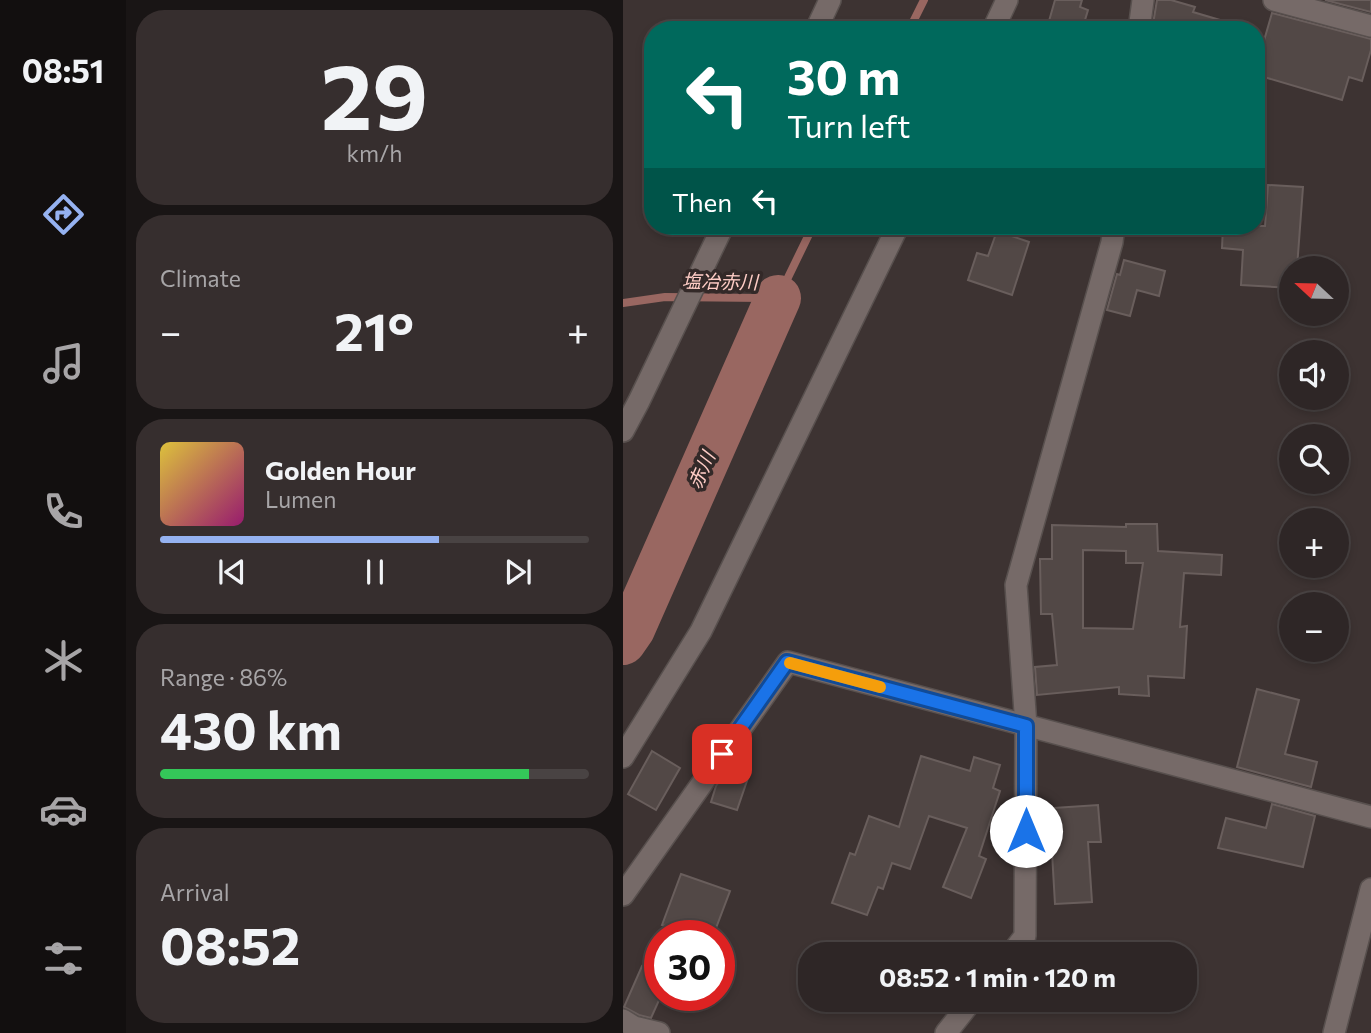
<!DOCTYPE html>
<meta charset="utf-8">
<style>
body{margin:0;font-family:Commissioner,"Noto Sans JP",sans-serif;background:#362e2e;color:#f1f3f6;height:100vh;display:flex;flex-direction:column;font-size:26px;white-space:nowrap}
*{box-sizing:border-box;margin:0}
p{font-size:23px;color:#a7a5a7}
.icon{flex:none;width:38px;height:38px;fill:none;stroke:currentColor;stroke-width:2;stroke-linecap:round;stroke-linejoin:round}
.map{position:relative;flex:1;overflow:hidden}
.sheet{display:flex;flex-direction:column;gap:10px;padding:10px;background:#191515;width:497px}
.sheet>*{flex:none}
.hud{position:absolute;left:21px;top:21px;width:621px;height:214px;border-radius:28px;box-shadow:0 4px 10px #0003,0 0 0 2px #494343;background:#00695c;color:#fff;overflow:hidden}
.needle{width:46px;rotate:292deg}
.controls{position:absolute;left:656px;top:256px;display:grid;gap:14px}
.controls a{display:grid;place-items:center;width:70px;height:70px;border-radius:50%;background:#2e2626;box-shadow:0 4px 10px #0003,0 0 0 2px #494343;font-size:35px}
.speed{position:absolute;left:21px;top:920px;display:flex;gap:14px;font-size:35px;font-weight:700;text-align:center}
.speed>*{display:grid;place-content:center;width:91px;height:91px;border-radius:50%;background:#2e2626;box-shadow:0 4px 10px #0003,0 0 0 2px #494343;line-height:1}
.speed .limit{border:10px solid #d22;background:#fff;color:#111}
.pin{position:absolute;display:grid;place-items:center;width:60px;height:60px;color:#fff;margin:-30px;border-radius:14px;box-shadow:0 4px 10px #0006}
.me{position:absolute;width:77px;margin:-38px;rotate:0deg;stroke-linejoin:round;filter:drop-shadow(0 0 5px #0008)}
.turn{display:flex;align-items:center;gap:24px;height:147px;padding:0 28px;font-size:32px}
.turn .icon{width:91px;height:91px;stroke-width:2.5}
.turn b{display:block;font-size:49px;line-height:60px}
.then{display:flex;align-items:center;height:66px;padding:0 28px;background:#0003;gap:14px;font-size:26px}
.big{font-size:52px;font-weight:700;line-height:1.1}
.sheet .widget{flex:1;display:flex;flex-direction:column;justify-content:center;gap:10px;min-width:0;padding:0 24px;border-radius:28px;background:#362e2e}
.sheet .dial{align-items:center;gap:0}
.dial b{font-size:91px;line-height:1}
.song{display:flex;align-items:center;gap:21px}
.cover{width:84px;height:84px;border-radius:10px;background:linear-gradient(135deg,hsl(50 70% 55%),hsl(320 70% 35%))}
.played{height:7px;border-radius:4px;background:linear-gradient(90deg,#95b2f1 65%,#494343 65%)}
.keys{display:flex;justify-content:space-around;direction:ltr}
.heat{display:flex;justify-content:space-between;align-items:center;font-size:38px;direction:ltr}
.charge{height:10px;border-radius:5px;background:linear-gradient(90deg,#34c759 86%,#494343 0)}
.trip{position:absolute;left:175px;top:942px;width:399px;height:70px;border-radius:28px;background:#2e2626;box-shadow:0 4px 10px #0003,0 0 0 2px #494343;font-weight:700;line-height:70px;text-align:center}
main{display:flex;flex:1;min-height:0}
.menu{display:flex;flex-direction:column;width:126px;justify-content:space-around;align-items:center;background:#120f0f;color:#a7a5a7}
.menu .icon{width:49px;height:49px}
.menu .current{color:#95b2f1}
.menu b{font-size:32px;color:#f1f3f6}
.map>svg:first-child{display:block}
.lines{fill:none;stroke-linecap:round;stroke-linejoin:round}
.stream{stroke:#996761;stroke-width:8}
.river{stroke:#996761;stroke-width:46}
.building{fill:#524846;stroke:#695e5c;stroke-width:2;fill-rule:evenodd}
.minor-casing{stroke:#58504e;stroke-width:24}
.minor{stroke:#766a68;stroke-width:21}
.route-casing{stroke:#114b97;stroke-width:18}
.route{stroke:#1a73e8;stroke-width:12}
.slow{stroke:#f59e0b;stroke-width:12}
.labels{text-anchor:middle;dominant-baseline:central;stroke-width:7;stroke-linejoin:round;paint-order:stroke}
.water-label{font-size:19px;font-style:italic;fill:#ffcdc6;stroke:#332928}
</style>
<main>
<nav class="menu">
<b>08:51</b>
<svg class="icon current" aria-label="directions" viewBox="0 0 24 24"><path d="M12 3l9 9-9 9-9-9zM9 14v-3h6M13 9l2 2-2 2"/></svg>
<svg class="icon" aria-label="music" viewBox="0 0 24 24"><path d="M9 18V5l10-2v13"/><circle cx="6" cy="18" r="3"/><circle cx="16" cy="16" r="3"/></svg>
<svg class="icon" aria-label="phone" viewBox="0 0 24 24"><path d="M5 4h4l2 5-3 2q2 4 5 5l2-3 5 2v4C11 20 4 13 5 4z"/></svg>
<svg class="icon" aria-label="climate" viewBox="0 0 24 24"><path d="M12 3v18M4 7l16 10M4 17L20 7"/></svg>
<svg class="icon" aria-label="car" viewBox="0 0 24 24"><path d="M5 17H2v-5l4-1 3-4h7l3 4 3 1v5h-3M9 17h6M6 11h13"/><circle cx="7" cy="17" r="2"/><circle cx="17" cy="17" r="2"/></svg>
<svg class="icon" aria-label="filters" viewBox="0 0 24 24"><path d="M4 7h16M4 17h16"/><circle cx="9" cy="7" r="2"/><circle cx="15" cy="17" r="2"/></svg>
</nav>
<section class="sheet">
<div class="widget dial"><b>29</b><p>km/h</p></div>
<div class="widget"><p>Climate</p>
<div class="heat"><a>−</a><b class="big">21°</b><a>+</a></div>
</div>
<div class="widget">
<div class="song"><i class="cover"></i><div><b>Golden Hour</b><p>Lumen</p></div></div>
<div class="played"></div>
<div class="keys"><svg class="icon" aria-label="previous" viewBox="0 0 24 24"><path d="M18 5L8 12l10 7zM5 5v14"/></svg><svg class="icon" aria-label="pause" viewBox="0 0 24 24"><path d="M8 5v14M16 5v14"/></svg><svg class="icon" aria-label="next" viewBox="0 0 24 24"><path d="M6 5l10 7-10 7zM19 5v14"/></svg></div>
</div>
<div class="widget"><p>Range · 86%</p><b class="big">430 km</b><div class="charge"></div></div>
<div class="widget"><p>Arrival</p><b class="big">08:52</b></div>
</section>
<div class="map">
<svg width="748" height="1033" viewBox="0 0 748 1033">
<rect width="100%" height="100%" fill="#3d3332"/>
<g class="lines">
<g class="stream">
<path d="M286,30L301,0"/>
<path d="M0,303L42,297L155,298L190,226"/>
</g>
<path class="river" d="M0,642L9,629L155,298"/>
</g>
<g class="building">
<path d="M432,0H459L457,7L465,10L459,30L426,21Z"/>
<path d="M534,0H548L572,7L570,12L614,25L613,30H529Z"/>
<path d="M702,0H748V12Z"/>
<path d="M649,13L748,39V50L739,81L726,77L719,100L634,75V65Z"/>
<path d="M645,185L680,187L674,268H668V288L618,285L620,250L599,248L600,226H642Z"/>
<path d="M374,231L406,242L389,295L345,280L354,253L365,256Z"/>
<path d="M501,260L542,271L536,296L514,290L507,316L484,310L494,274L497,275Z"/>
<path d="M503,524H534L535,551L599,555L598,575L561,573L557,627L564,626L561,678L525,676L526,696L496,694V687L414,695L412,667L434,665L429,614H418L417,559H429V525L503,527ZM460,550L503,551V563H520L510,629L460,628Z"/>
<path d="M634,689L676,700L662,754L694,762L688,787L614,767Z"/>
<path d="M29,751L57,768L33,810L5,794Z"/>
<path d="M298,756L347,771L351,757L377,765L370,788L377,791L356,856L363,859L348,898L320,887L344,828L306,816L287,869L269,863L260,889L255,887L244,915L209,903L227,853L232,855L246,816L276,827Z"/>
<path d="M108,765L127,772L114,810L88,802L93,786Z"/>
<path d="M649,804L692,816L680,867L595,848L603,818L643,828Z"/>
<path d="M475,805L478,842H465L469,902L432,904L428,835L416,836V809Z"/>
<path d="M58,874L107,891L90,936H42L46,927L39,925Z"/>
<path d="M19,966L37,973V998L28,1018L16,1015L1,1007Z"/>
</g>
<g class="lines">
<g class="minor-casing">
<g id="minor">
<path d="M651,0L748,26"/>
<path d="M193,30L207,0"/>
<path d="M370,30L384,0"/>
<path d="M516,30L520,0"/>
<path d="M0,431L16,401L100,226"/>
<path d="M0,757L78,631L275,226"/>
<path d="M0,895L165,662L748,817"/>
<path d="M388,954L402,936L403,726L393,585L489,242L491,226"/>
<path d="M0,1020L11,1027L36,1033"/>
<path d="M323,1033L350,999"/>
<path d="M711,1033L748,889"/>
</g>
</g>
<use href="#minor" class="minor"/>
</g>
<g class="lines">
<g class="route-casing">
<path id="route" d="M99,754L164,662L403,726V831"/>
</g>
<use href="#route" class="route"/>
<path class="slow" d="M167,663L257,687"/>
</g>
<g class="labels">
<g class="water-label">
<text transform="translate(97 281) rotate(1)">塩冶赤川</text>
<text transform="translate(78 470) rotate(-66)">赤川</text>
</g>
</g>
</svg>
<div class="controls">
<a><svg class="needle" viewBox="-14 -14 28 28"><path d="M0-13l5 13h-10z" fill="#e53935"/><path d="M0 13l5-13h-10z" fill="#a7a5a7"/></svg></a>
<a><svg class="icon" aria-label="sound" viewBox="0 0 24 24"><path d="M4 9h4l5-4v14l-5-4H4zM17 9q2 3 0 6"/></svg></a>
<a><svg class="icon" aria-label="search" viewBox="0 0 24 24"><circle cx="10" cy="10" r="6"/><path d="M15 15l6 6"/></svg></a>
<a>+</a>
<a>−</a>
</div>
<div class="speed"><div class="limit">30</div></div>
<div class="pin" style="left:99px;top:754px;background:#d93025"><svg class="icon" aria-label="arrive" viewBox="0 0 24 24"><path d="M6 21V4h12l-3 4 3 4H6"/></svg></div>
<svg class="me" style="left:403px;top:831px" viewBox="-20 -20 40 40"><circle r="19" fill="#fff"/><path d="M0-13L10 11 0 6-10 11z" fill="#1a73e8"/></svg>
<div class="trip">08:52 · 1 min · 120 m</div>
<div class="hud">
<div class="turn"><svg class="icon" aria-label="left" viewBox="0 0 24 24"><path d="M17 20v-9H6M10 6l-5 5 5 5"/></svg><div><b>30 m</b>Turn left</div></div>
<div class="then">Then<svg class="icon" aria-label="left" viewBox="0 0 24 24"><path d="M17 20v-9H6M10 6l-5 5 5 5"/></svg></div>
</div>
</div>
</main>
